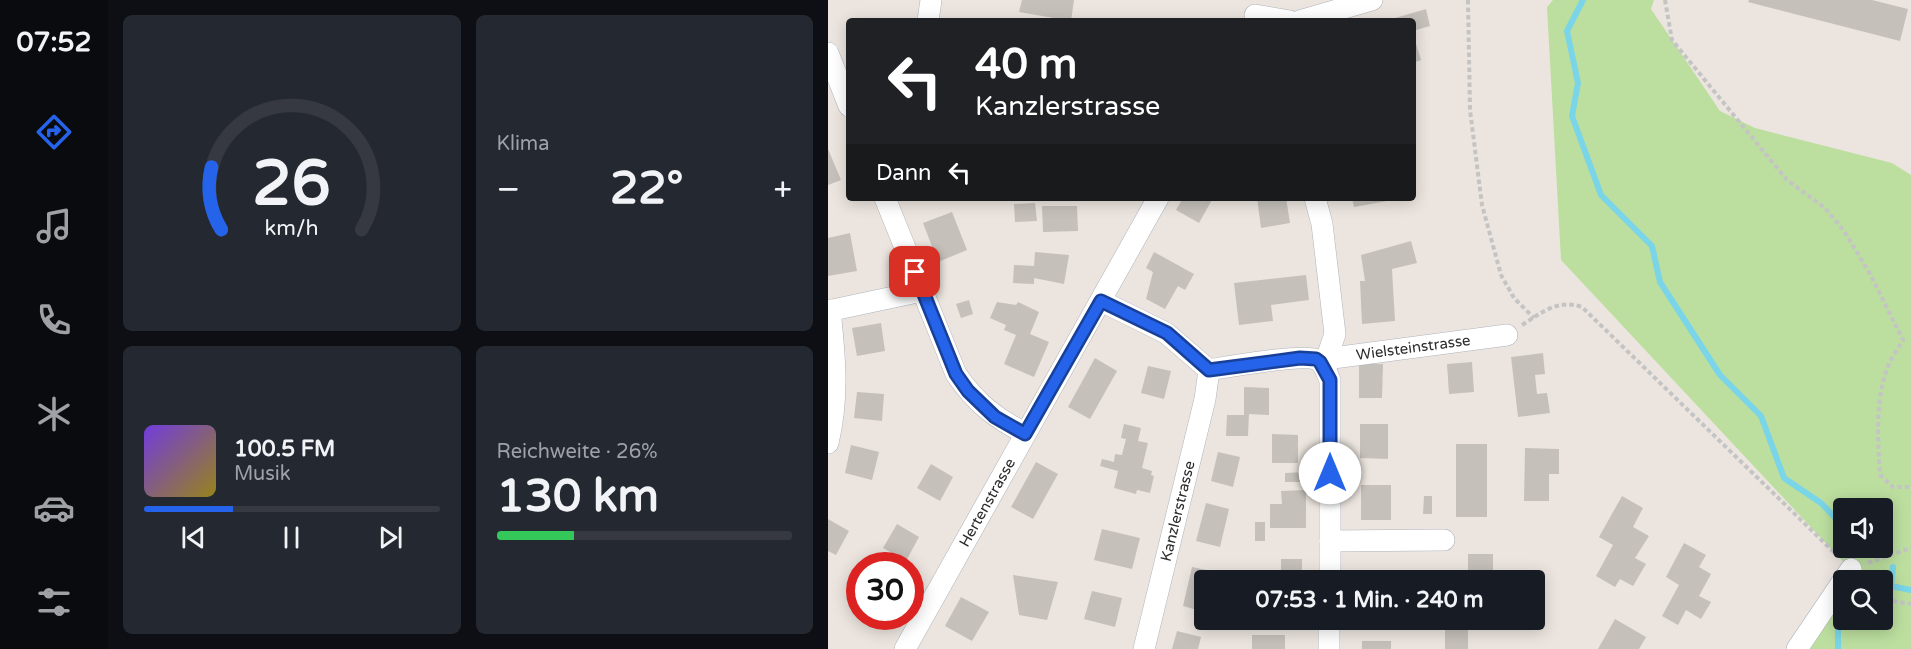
<!DOCTYPE html>
<html lang="de">
<meta charset="utf-8">
<style>
body{margin:0;font-family:"Varela Round",sans-serif;background:#242831;color:#f1f3f6;height:100vh;display:flex;flex-direction:column;font-size:22px;white-space:nowrap}
*{box-sizing:border-box;margin:0}
p{font-size:20px;color:#9ea1a6}
.icon{flex:none;width:33px;height:33px;fill:none;stroke:currentColor;stroke-width:2;stroke-linecap:round;stroke-linejoin:round}
.map{position:relative;flex:1;overflow:hidden}
.sheet{display:flex;flex-direction:column;gap:15px;padding:15px;background:#0d0f14;width:720px}
.sheet>*{flex:none}
.top-card{position:absolute;left:18px;top:18px;width:570px;height:183px;border-radius:6px;box-shadow:0 3px 15px #0003;background:#202124;color:#fff;overflow:hidden}
.buttons{position:absolute;left:1005px;top:498px;display:grid;gap:12px}
.buttons a{display:grid;place-items:center;width:60px;height:60px;border-radius:6px;background:#171b24;box-shadow:0 3px 15px #0003;font-size:30px}
.speed{position:absolute;left:18px;top:552px;display:flex;gap:12px;font-size:30px;font-weight:700;text-align:center}
.speed>*{display:grid;place-content:center;width:78px;height:78px;border-radius:50%;background:#171b24;box-shadow:0 3px 15px #0003;line-height:1}
.speed .limit{border:9px solid #d22;background:#fff;color:#111}
.pin{position:absolute;display:grid;place-items:center;width:51px;height:51px;color:#fff;margin:-26px;border-radius:12px;box-shadow:0 3px 9px #0006}
.me{position:absolute;width:66px;margin:-33px;rotate:0deg;stroke-linejoin:round;filter:drop-shadow(0 0 4px #0008)}
.turn{display:flex;align-items:center;gap:21px;height:126px;padding:0 30px;font-size:27px}
.turn .icon{width:78px;height:78px;stroke-width:2.5}
.turn b{display:block;font-size:42px;line-height:51px}
.then{display:flex;align-items:center;height:57px;padding:0 30px;background:#0003;gap:12px;font-size:22px}
.big{font-size:45px;font-weight:700;line-height:1.1}
.sheet .card{flex:1;display:flex;flex-direction:column;justify-content:center;gap:9px;min-width:0;padding:0 21px;border-radius:9px;background:#242831}
.sheet .dial{align-items:center;gap:0}
.dial svg{height:156px;overflow:visible;fill:none;stroke:#363941;stroke-width:7;stroke-linecap:round;text-anchor:middle}
.dial text{fill:#f1f3f6;stroke:none}
.song{display:flex;align-items:center;gap:18px}
.cover{width:72px;height:72px;border-radius:9px;background:linear-gradient(135deg,hsl(260 70% 55%),hsl(50 70% 35%))}
.played{height:6px;border-radius:3px;background:linear-gradient(90deg,#2563eb 30%,#363941 30%)}
.keys{display:flex;justify-content:space-around;direction:ltr}
.heat{display:flex;justify-content:space-between;align-items:center;font-size:33px;direction:ltr}
.charge{height:9px;border-radius:4px;background:linear-gradient(90deg,#34c759 26%,#363941 0)}
.sheet .tiles{flex:1;display:grid;gap:15px;grid-template-columns:repeat(2,1fr)}
.trip{position:absolute;left:366px;top:570px;width:351px;height:60px;border-radius:6px;background:#171b24;box-shadow:0 3px 15px #0003;font-weight:700;line-height:60px;text-align:center}
main{display:flex;flex:1;min-height:0}
.tabs{display:flex;flex-direction:column;width:108px;justify-content:space-around;align-items:center;background:#090b0e;color:#9ea1a6}
.tabs .icon{width:42px;height:42px}
.tabs .current{color:#2563eb}
.tabs b{font-size:27px;color:#f1f3f6}
.map>svg:first-child{display:block}
.green{fill:#bcdf9f;fill-rule:evenodd}
.lines{fill:none;stroke-linecap:round;stroke-linejoin:round}
.stream{stroke:#79d5e7;stroke-width:6}
.building{fill:#c5c0ba}
.minor-casing{stroke:#afb3bb;stroke-width:22}
.path{stroke:#c4c4c4;stroke-width:4;stroke-dasharray:4.5 3;stroke-linecap:butt}
.minor{stroke:#fff;stroke-width:21}
.route-casing{stroke:#184099;stroke-width:15}
.route{stroke:#2563eb;stroke-width:10}
.labels{text-anchor:middle;dominant-baseline:central;stroke-width:4.5;stroke-linejoin:round;paint-order:stroke}
.street-label{font-size:15px;fill:#2c2c2c;stroke:#fff}
</style>
<main>
<nav class="tabs">
<b>07:52</b>
<svg class="icon current" aria-label="directions" viewBox="0 0 24 24"><path d="M12 3l9 9-9 9-9-9zM9 14v-3h6M13 9l2 2-2 2"/></svg>
<svg class="icon" aria-label="music" viewBox="0 0 24 24"><path d="M9 18V5l10-2v13"/><circle cx="6" cy="18" r="3"/><circle cx="16" cy="16" r="3"/></svg>
<svg class="icon" aria-label="phone" viewBox="0 0 24 24"><path d="M5 4h4l2 5-3 2q2 4 5 5l2-3 5 2v4C11 20 4 13 5 4z"/></svg>
<svg class="icon" aria-label="climate" viewBox="0 0 24 24"><path d="M12 3v18M4 7l16 10M4 17L20 7"/></svg>
<svg class="icon" aria-label="car" viewBox="0 0 24 24"><path d="M5 17H2v-5l4-1 3-4h7l3 4 3 1v5h-3M9 17h6M6 11h13"/><circle cx="7" cy="17" r="2"/><circle cx="17" cy="17" r="2"/></svg>
<svg class="icon" aria-label="filters" viewBox="0 0 24 24"><path d="M4 7h16M4 17h16"/><circle cx="9" cy="7" r="2"/><circle cx="15" cy="17" r="2"/></svg>
</nav>
<section class="sheet">
<div class="tiles">
<div class="card dial"><svg viewBox="0 0 100 80">
<path d="M14 69A42 42 0 1 1 86 69"/>
<path d="M14 69A42 42 0 0 1 9 37" stroke="#2563eb"/>
<text x="50" y="56" font-size="32" font-weight="700">26</text>
<text x="50" y="72" font-size="11">km/h</text>
</svg></div>
<div class="card"><p>Klima</p>
<div class="heat"><a>−</a><b class="big">22°</b><a>+</a></div>
</div>
<div class="card">
<div class="song"><i class="cover"></i><div><b>100.5 FM</b><p>Musik</p></div></div>
<div class="played"></div>
<div class="keys"><svg class="icon" aria-label="previous" viewBox="0 0 24 24"><path d="M18 5L8 12l10 7zM5 5v14"/></svg><svg class="icon" aria-label="pause" viewBox="0 0 24 24"><path d="M8 5v14M16 5v14"/></svg><svg class="icon" aria-label="next" viewBox="0 0 24 24"><path d="M6 5l10 7-10 7zM19 5v14"/></svg></div>
</div>
<div class="card"><p>Reichweite · 26%</p><b class="big">130 km</b><div class="charge"></div></div>
</div>
</section>
<div class="map">
<svg width="1083" height="649" viewBox="0 0 1083 649">
<rect width="100%" height="100%" fill="#ece5df"/>
<path class="green" d="M725,0H826L823,9L892,111L927,128L1064,163L1083,175V649H977L1015,582L1016,620H1054V580H1016L1022,569L733,260L719,7ZM1016,508H1054V548H1016Z"/>
<g class="lines">
<g class="stream">
<path d="M755,0L739,31L750,83L744,116L773,195L824,246L832,282L892,375L933,416L956,478L993,503L1016,527"/>
<path d="M1063,586L1083,590"/>
<path d="M1063,586L1065,567"/>
<path d="M1010,649V630L1016,615"/>
</g>
</g>
<g class="building">
<path d="M194,0H246L243,21L191,12Z"/>
<path d="M921,0H1044L1080,9L1072,41L920,2Z"/>
<path d="M598,9L602,26L585,31V21H557Z"/>
<path d="M585,34L593,60L585,63Z"/>
<path d="M0,149L13,180L0,185Z"/>
<path d="M355,198H385L371,223L348,210Z"/>
<path d="M429,198H458L462,223L433,228Z"/>
<path d="M524,198H570V199L526,207Z"/>
<path d="M207,203L209,221L187,222L186,204Z"/>
<path d="M214,206H249L250,231L215,232Z"/>
<path d="M124,212L139,250L110,262L95,223Z"/>
<path d="M22,233L29,271L0,276V238Z"/>
<path d="M583,241L589,263L564,269L567,321L534,324L532,281H537L533,255Z"/>
<path d="M207,252L241,255L236,284L206,278V284L185,283L186,265L206,266Z"/>
<path d="M326,252L366,274L357,290L350,286L337,309L318,299L325,272L318,268Z"/>
<path d="M478,275L481,300L443,305L445,321L411,325L406,283Z"/>
<path d="M141,300L145,314L133,318L128,304Z"/>
<path d="M169,302L188,305L190,302L211,312L202,334L221,342L206,377L176,364L188,335L176,330L178,325L162,318Z"/>
<path d="M53,323L57,351L29,356L24,328Z"/>
<path d="M715,353L717,374L707,375L709,394L719,393L722,413L690,417L683,357Z"/>
<path d="M267,358L289,371L262,419L240,407Z"/>
<path d="M644,362L646,392L621,394L619,364Z"/>
<path d="M531,364H555L554,398H531Z"/>
<path d="M320,366L343,371L336,399L313,393Z"/>
<path d="M416,387L441,388V415L421,414L420,436H398L399,415H416Z"/>
<path d="M29,392L56,394L54,421L26,418Z"/>
<path d="M296,424L313,428L310,441L320,443L314,468L324,471L323,475L326,476L322,493L309,490L308,494L286,488L290,471L272,466L274,459L286,462L287,454L294,455L298,439L293,438Z"/>
<path d="M532,424H560V459L532,458Z"/>
<path d="M444,434L470,435V463H444Z"/>
<rect x="628" y="444" width="31" height="73"/>
<path d="M23,445L51,452L44,480L17,473Z"/>
<path d="M697,448L731,449V474H721V501H696Z"/>
<path d="M390,452L412,457L405,487L383,481Z"/>
<path d="M208,462L230,474L205,519L183,507Z"/>
<path d="M103,464L125,477L112,501L89,488Z"/>
<path d="M478,472V482H457V473Z"/>
<rect x="533" y="485" width="30" height="35"/>
<path d="M478,490V528H442V504H454L453,491Z"/>
<path d="M596,496H604V514H595Z"/>
<path d="M794,496L815,508L805,527L821,536L807,558L818,564L805,586L792,579L787,587L768,576L785,545L771,537Z"/>
<path d="M378,503L401,509L392,547L368,541Z"/>
<path d="M0,519L21,531L8,555L0,551Z"/>
<rect x="427" y="522" width="10" height="19"/>
<path d="M69,524L91,537L78,561L55,548Z"/>
<path d="M274,529L312,538L304,569L266,560Z"/>
<path d="M856,543L878,555L871,567L883,574L871,596L883,602L873,619L858,610L850,625L834,616L851,585L838,577Z"/>
<rect x="640" y="554" width="25" height="26"/>
<rect x="453" y="559" width="21" height="12"/>
<path d="M364,567L388,572L386,580H376V612L355,606Z"/>
<rect x="528" y="570" width="31" height="10"/>
<rect x="614" y="573" width="20" height="7"/>
<rect x="441" y="574" width="25" height="6"/>
<path d="M185,575L230,582L219,620L191,615Z"/>
<path d="M264,591L294,598L287,627L256,619Z"/>
<path d="M133,597L161,612L144,641L117,626Z"/>
<path d="M787,619L818,637L811,649H770Z"/>
<rect x="617" y="625" width="23" height="24"/>
<path d="M349,631L373,637L370,649H344Z"/>
<rect x="424" y="635" width="33" height="14"/>
<rect x="534" y="641" width="29" height="8"/>
</g>
<g class="lines">
<g class="minor-casing">
<g id="minor">
<path d="M427,15L462,21"/>
<path d="M100,21L103,0"/>
<path d="M471,21L544,0"/>
<path d="M0,53L21,106"/>
<path d="M57,198L128,374C147,402 168,419 197,433"/>
<path d="M487,198L494,224L507,334L496,366"/>
<path d="M273,301L338,333L381,370"/>
<path d="M0,311L94,291"/>
<path id="s1" d="M496,366L505,358L679,335"/>
<path d="M381,370C400,367 476,353 490,360C496,364 499,374 502,380V580"/>
<path d="M0,443C11,397 7,357 2,310"/>
<path d="M502,541L616,540"/>
<path id="s2" d="M77,649L330,198"/>
<path id="s3" d="M316,649L377,399L381,370"/>
<path d="M501,649V620"/>
<path d="M969,649L1023,569"/>
</g>
</g>
<g class="path">
<path d="M640,0L642,110L654,205L673,275L686,298L706,318"/>
<path d="M837,0L844,40L959,180L997,208L1016,231L1041,272L1075,340C1070,349 1062,359 1059,369C1047,403 1050,440 1052,475L1065,487H1083"/>
<path d="M694,325C715,312 729,299 754,307L1011,557"/>
<path d="M1040,563L1083,548"/>
<path d="M1054,591L1064,601L1083,604"/>
</g>
<use href="#minor" class="minor"/>
</g>
<g class="lines">
<g class="route-casing">
<path id="route" d="M87,272L128,374L140,391L167,417L197,434L273,301L339,333L381,370L472,358L488,359L492,362L502,380V473"/>
</g>
<use href="#route" class="route"/>
</g>
<g class="labels">
<g class="street-label">
<text stroke="none"><textPath href="#s1" startOffset="93">Wielsteinstrasse</textPath></text>
<text stroke="none"><textPath href="#s2" startOffset="168">Hertenstrasse</textPath></text>
<text stroke="none"><textPath href="#s3" startOffset="142">Kanzlerstrasse</textPath></text>
</g>
</g>
</svg>
<div class="buttons">
<a><svg class="icon" aria-label="sound" viewBox="0 0 24 24"><path d="M4 9h4l5-4v14l-5-4H4zM17 9q2 3 0 6"/></svg></a>
<a><svg class="icon" aria-label="search" viewBox="0 0 24 24"><circle cx="10" cy="10" r="6"/><path d="M15 15l6 6"/></svg></a>
</div>
<div class="speed"><div class="limit">30</div></div>
<div class="pin" style="left:87px;top:272px;background:#d93025"><svg class="icon" aria-label="arrive" viewBox="0 0 24 24"><path d="M6 21V4h12l-3 4 3 4H6"/></svg></div>
<svg class="me" style="left:502px;top:473px" viewBox="-20 -20 40 40"><circle r="19" fill="#fff"/><path d="M0-13L10 11 0 6-10 11z" fill="#2563eb"/></svg>
<div class="trip">07:53 · 1 Min. · 240 m</div>
<div class="top-card">
<div class="turn"><svg class="icon" aria-label="left" viewBox="0 0 24 24"><path d="M17 20v-9H6M10 6l-5 5 5 5"/></svg><div><b>40 m</b>Kanzlerstrasse</div></div>
<div class="then">Dann<svg class="icon" aria-label="left" viewBox="0 0 24 24"><path d="M17 20v-9H6M10 6l-5 5 5 5"/></svg></div>
</div>
</div>
</main>
